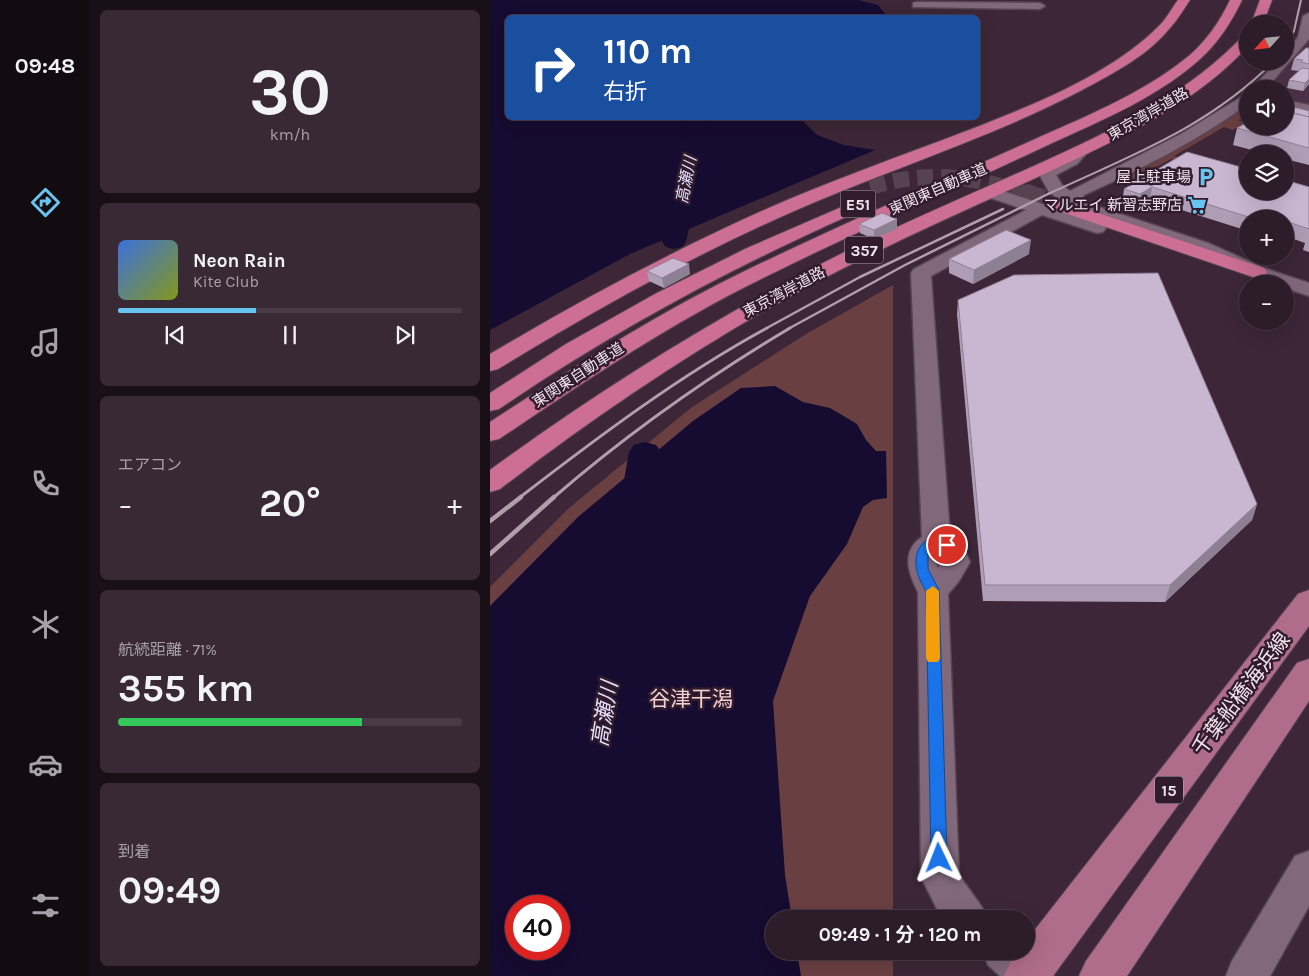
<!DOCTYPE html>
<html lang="ja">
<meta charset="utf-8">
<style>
body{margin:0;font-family:Karla,"Noto Sans JP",sans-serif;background:#392935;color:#f1f3f6;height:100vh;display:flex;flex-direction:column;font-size:19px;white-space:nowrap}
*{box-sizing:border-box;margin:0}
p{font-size:16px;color:#a7a1a8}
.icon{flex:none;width:28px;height:28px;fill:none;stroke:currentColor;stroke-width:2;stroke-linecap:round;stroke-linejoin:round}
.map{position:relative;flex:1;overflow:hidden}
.panel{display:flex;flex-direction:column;gap:10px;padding:10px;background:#190f17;width:400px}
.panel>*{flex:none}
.banner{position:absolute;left:15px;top:15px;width:475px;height:105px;border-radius:8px;box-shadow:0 5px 20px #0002,0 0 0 1px #483a46;background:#1a4fa0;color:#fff;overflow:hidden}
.needle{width:32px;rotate:243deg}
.controls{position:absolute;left:749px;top:15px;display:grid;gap:10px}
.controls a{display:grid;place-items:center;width:55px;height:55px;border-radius:50%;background:#2d1c29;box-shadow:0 5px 20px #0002,0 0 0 1px #483a46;font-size:25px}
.speed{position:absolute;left:15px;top:895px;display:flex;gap:10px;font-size:25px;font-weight:700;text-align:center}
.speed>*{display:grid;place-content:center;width:65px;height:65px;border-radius:50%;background:#2d1c29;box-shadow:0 5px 20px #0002,0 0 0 1px #483a46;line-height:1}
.speed .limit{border:8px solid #d22;background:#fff;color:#111}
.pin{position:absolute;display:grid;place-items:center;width:42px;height:42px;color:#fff;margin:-21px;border:2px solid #fff;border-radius:50%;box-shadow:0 1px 5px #0007}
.me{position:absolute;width:55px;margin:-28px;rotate:358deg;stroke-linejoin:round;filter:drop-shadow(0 0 4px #0008)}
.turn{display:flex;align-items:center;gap:18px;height:105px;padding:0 15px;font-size:22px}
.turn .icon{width:65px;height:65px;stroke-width:2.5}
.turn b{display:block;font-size:35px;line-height:42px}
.big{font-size:38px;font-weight:700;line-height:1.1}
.panel .widget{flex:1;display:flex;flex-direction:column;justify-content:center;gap:8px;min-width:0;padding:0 18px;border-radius:8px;background:#392935}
.panel .dial{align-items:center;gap:0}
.dial b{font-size:65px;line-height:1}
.song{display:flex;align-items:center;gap:15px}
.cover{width:60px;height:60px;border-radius:8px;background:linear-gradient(135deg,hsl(220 70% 55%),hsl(70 70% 35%))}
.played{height:5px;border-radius:2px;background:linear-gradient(90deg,#67c4ef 40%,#483a46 40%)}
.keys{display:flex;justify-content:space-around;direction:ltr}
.heat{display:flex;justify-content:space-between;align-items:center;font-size:28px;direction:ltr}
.charge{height:8px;border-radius:4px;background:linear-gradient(90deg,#34c759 71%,#483a46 0)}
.trip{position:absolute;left:275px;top:910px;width:270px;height:50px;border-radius:25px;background:#2d1c29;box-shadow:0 5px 20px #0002,0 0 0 1px #483a46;font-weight:700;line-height:50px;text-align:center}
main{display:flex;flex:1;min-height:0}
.dock{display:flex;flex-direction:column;width:90px;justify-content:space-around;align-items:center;background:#120b10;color:#a7a1a8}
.dock .icon{width:35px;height:35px}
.dock .selected{color:#67c4ef}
.dock b{font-size:22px;color:#f1f3f6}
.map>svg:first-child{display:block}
.built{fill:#4c3146}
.green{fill:#6a3f42;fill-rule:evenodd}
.water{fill:#160b30;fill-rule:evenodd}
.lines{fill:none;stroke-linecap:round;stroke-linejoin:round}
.river{fill:#160b30;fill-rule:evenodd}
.highway-tunnel-far1{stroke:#574252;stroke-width:16;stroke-dasharray:16 8;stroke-linecap:butt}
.highway-tunnel{stroke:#574252;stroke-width:20;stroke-dasharray:20 10;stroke-linecap:butt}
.minor-casing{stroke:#584554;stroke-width:3}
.major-casing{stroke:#584554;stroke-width:2}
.highway-casing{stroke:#584554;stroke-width:2}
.minor{fill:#81687b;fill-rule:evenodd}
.major{fill:#af6c8b;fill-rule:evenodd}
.highway{fill:#cd6e95;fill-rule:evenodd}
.rail-far3{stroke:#b19fac;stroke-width:2}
.rail-far2{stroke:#b19fac;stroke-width:2.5}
.rail-far1{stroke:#b19fac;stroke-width:3}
.rail{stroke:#b19fac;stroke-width:4.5}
.wall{fill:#ad9db5}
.shaded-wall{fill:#8d8093}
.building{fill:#c9b7d2;stroke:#8d8093}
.route{fill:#1a73e8;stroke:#114b97}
.slow{fill:#f59e0b}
.labels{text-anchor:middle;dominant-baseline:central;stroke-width:5;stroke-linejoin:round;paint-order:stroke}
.far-street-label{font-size:15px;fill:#f1e2ed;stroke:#311c2d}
.far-poi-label{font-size:15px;fill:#f1e2ed;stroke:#311c2d;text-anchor:end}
.far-water-label{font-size:16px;font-style:italic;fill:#e5e0fd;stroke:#311c2d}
.shield{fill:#311c2d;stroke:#b7a7b3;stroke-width:1}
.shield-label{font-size:16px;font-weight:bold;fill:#f1e2ed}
.near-street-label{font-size:21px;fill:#f1e2ed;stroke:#311c2d}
.near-park-label{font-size:21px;fill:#f3d0d1;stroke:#311c2d}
.near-water-label{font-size:22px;font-style:italic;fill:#e5e0fd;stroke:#311c2d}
</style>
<main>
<nav class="dock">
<b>09:48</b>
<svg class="icon selected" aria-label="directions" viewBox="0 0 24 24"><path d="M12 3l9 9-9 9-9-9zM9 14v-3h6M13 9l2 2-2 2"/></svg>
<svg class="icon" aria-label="music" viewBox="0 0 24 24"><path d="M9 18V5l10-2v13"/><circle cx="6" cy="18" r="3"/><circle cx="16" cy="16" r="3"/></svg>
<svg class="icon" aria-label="phone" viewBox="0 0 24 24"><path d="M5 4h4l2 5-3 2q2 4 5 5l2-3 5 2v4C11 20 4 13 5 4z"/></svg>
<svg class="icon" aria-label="climate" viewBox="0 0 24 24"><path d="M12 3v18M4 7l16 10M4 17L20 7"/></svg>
<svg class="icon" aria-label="car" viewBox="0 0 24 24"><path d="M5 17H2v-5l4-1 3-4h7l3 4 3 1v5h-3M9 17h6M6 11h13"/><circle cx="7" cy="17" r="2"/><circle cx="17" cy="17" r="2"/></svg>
<svg class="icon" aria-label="filters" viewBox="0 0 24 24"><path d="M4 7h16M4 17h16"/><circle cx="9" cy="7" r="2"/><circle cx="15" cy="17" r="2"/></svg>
</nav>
<section class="panel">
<div class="widget dial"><b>30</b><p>km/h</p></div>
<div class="widget">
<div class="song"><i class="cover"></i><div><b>Neon Rain</b><p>Kite Club</p></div></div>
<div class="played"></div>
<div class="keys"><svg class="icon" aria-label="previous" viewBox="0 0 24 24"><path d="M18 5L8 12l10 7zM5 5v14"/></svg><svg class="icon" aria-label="pause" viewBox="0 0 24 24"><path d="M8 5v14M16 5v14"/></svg><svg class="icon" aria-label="next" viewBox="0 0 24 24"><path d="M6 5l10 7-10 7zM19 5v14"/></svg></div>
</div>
<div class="widget"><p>エアコン</p>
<div class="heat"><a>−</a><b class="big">20°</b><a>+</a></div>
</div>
<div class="widget"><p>航続距離 · 71%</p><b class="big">355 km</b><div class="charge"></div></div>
<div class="widget"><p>到着</p><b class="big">09:49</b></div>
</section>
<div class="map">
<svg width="819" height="976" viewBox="0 0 819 976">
<rect width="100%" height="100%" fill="#3c2637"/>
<path class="built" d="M819,36V106L795,100V89H780Z"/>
<g class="green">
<path d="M757,107V117L748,120L755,123L743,130L734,127L684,156L757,178V182L681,159L632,186L621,182Z"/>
<path d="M403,285V919H284V951H403V976H0V587L79,508L202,407L316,334ZM26,906H69V949H26Z"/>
</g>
<g class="water">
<path d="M0,0H368L388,5L396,15L387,18H18V118H310L327,135L354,145L385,150L140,254L0,330Z"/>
<path d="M285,386L313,402L340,408L367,424L376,440L386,451H396L397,498L383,500L373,507L357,544L320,596L283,701L295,875L302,919H284V951H307L311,976H0V606L88,517L203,421L251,388ZM26,906H69V949H26Z"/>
</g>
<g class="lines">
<g class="river">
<path d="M199,118H217L203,211L196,242L192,247L184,249L176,247L172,242L181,211Z"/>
<path d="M155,442L166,445L171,452L163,509L158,517L146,521L134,517L129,509L139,452L144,445Z"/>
</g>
<path class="highway-tunnel-far1" d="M380,187C437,170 482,176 538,194"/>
<path class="highway-tunnel" d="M534,193L566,204"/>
<g class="minor-casing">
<g id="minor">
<path d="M427,2L550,3L555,6L550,9L423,7V3Z"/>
<path d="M819,13V39L776,89H761L788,61H795V53L808,37L813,16Z"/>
<path d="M758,93V104C707,141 651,169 594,195L592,200L597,203L718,243L774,268L819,283V296L795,288V284H782L704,251L585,211L559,192L549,174C557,162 573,162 582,151H594L596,154L587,164L566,175L572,185L580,191L691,134Z"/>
<path d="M795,100L819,105V113L795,108Z"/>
<path d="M501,187L613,224L616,228L613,232L607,233L552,215L441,276L460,535L472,544L480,562L469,581L458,594L469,874C478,890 491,902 498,919H452L431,877L428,592C418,573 411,551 432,537L421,273L424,269L536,210L495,196L493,192L495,188ZM448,553L452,562L447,568Z"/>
<path d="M819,851V906L780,976H736L742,961L805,856Z"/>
<path d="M536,944L558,961L564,976H510L498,965L492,951H536Z"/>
</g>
</g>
<g class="major-casing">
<g id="major">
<path d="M819,590V626L563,976H514L521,961L528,951H536V941L808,594Z"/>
<path d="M819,659V701L637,976H589L596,961L807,663Z"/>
</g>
</g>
<g class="highway-casing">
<g id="highway">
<path d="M688,0H700C693,10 687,21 679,29C657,56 622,74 592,90C497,140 393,171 295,215C196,259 101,312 8,369L0,371V354C91,300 184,250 281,207C334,184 388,164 442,144C515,116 614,82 670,25C677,18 682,8 688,0Z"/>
<path d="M740,0H752C741,23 728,43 709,60C663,101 600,125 545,151C453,194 361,234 271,279C179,324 94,382 9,439L0,441V422C83,368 167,313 257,270C348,226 440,186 532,145C589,119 652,95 700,55C718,39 730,21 740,0Z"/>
<path d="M770,0H782L773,24H761Z"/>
<path d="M758,34V46C706,103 635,136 567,168C505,197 441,225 380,255C248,319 126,400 10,489L0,492V470C115,386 235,311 363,248C426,217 491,190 555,161C627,128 698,94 754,35Z"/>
<path d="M566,199L774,268L777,272L774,276L767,278L760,276L560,208L557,204L560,200Z"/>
<path d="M354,206L360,207L363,211L360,215C237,270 120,333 9,409L0,411V393L76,344L165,294L255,249Z"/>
</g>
</g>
<use href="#minor" class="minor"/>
<use href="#major" class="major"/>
<use href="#highway" class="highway"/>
<g class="rail-far3">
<path d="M795,47L804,31L811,0"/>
<path d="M558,194C640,156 719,127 784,61"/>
</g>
<g class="rail-far2">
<path d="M275,329L370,277L513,209"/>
<path d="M298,329L415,265L560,193"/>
</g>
<g class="rail-far1">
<path d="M29,498C108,437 189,376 277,328"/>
<path d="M63,498C137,434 216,378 300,328"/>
</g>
<g class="rail">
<path d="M0,521L31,497"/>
<path d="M0,554L64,497"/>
</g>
</g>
<g class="wall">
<path d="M819,48V84L813,91L797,88L799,80L809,71L801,70L804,59Z"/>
<path d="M819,111V165L795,159V154H777L743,145L747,128Z"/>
<path d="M697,152L819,187V252L813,250L815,243L795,236V219H758V231L660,200L648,208L632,203L634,189Z"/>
<path d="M407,219V229L384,239L370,233L369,224Z"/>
<path d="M539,254L483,284L459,273V259Z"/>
<path d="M157,271L200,274L174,288L159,281Z"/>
<path d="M468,300L767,504L762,520L675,602L493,601L467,314Z"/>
</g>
<g class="shaded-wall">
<path d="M819,79V84L813,91L815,83Z"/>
<path d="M662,187L660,200L648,208L650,194Z"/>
<path d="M407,219V229L384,239V230Z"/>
<path d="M541,240L539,254L483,284L484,270Z"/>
<path d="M199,264L200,274L174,288L172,278Z"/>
<path d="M767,504L762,520L675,602L680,585Z"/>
</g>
<g class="building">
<path d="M816,48H819V64L811,62L813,60L804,59Z"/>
<path d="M812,68L819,69V79L815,83L799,80Z"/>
<path d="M795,105L819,111V117L795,111Z"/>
<path d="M795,111L819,117V148L747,128L758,122V126H795Z"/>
<path d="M697,152L758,169V191H795V180L819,187V229L795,221V219H787L784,218L782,219H765L662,187L650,194L634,189Z"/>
<path d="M392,213L407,219L384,230L369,224Z"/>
<path d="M516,230L541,240L484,270L459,259Z"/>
<path d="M183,258L199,264L172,278L157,271Z"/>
<path d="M668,273L767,504L680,585H495L468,300L524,275Z"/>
</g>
<path class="route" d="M446,536L461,542L463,545L457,549L447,545L438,554V569L449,590L457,858L455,863L449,865L443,863L441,858L436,591C423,572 419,544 446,536Z"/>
<path class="slow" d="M443,586L449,591L450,658L448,662H438L436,658V591Z"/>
<defs>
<g id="parking-bare" transform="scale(1.5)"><path d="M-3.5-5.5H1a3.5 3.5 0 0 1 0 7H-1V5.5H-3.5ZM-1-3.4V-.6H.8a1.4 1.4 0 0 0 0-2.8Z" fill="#67c4ef" stroke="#311c2d" stroke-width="2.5" paint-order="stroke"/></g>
<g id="supermarket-bare" transform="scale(1.5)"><path d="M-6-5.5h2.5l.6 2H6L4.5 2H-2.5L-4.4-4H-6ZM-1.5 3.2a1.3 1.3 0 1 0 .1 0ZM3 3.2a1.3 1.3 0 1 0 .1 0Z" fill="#67c4ef" stroke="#311c2d" stroke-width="2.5" paint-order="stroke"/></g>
</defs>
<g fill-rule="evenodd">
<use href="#parking-bare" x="716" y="177"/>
<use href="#supermarket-bare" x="707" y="205"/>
</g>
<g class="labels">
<g class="far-street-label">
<text transform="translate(658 114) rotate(-30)">東京湾岸道路</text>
<text transform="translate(448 189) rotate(-24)">東関東自動車道</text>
<text transform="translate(294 292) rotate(-28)">東京湾岸道路</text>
<text transform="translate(88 375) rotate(-33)">東関東自動車道</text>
</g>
<g class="far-poi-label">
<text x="701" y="177">屋上駐車場</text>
<text x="692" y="205">マルエイ 新習志野店</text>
</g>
<g class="far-water-label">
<text transform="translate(196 180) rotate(-79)">高瀬川</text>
</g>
<g class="shield">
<rect x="350.5" y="190.5" width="35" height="27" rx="4"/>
<rect x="355" y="236.5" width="38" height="27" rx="4"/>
<rect x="665" y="776.5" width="28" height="27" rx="4"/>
</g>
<g class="shield-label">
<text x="368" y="204">E51</text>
<text x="374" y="250">357</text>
<text x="679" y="790">15</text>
</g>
<g class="near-street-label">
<text transform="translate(751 694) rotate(-53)">千葉船橋海浜線</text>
</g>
<g class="near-park-label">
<text x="201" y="699">谷津干潟</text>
</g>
<g class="near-water-label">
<text transform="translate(115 714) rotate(-81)">高瀬川</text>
</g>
</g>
</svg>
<div class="controls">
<a><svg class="needle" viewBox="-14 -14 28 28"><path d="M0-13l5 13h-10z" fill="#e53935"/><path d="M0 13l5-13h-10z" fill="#a7a1a8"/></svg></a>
<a><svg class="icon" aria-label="sound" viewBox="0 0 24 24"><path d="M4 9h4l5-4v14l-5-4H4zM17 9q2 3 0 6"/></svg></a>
<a><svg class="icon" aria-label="layers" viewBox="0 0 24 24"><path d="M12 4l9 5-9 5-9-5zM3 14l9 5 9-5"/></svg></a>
<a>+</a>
<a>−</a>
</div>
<div class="speed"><div class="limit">40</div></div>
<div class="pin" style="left:457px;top:545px;background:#d93025"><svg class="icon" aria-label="arrive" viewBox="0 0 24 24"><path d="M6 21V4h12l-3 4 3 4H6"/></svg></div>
<svg class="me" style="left:449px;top:858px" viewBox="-20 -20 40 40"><path d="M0-17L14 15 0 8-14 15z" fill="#1a73e8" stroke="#fff" stroke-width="4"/></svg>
<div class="trip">09:49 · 1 分 · 120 m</div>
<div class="banner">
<div class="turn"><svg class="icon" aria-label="right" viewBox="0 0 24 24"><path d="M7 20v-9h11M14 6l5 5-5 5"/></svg><div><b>110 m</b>右折</div></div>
</div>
</div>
</main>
